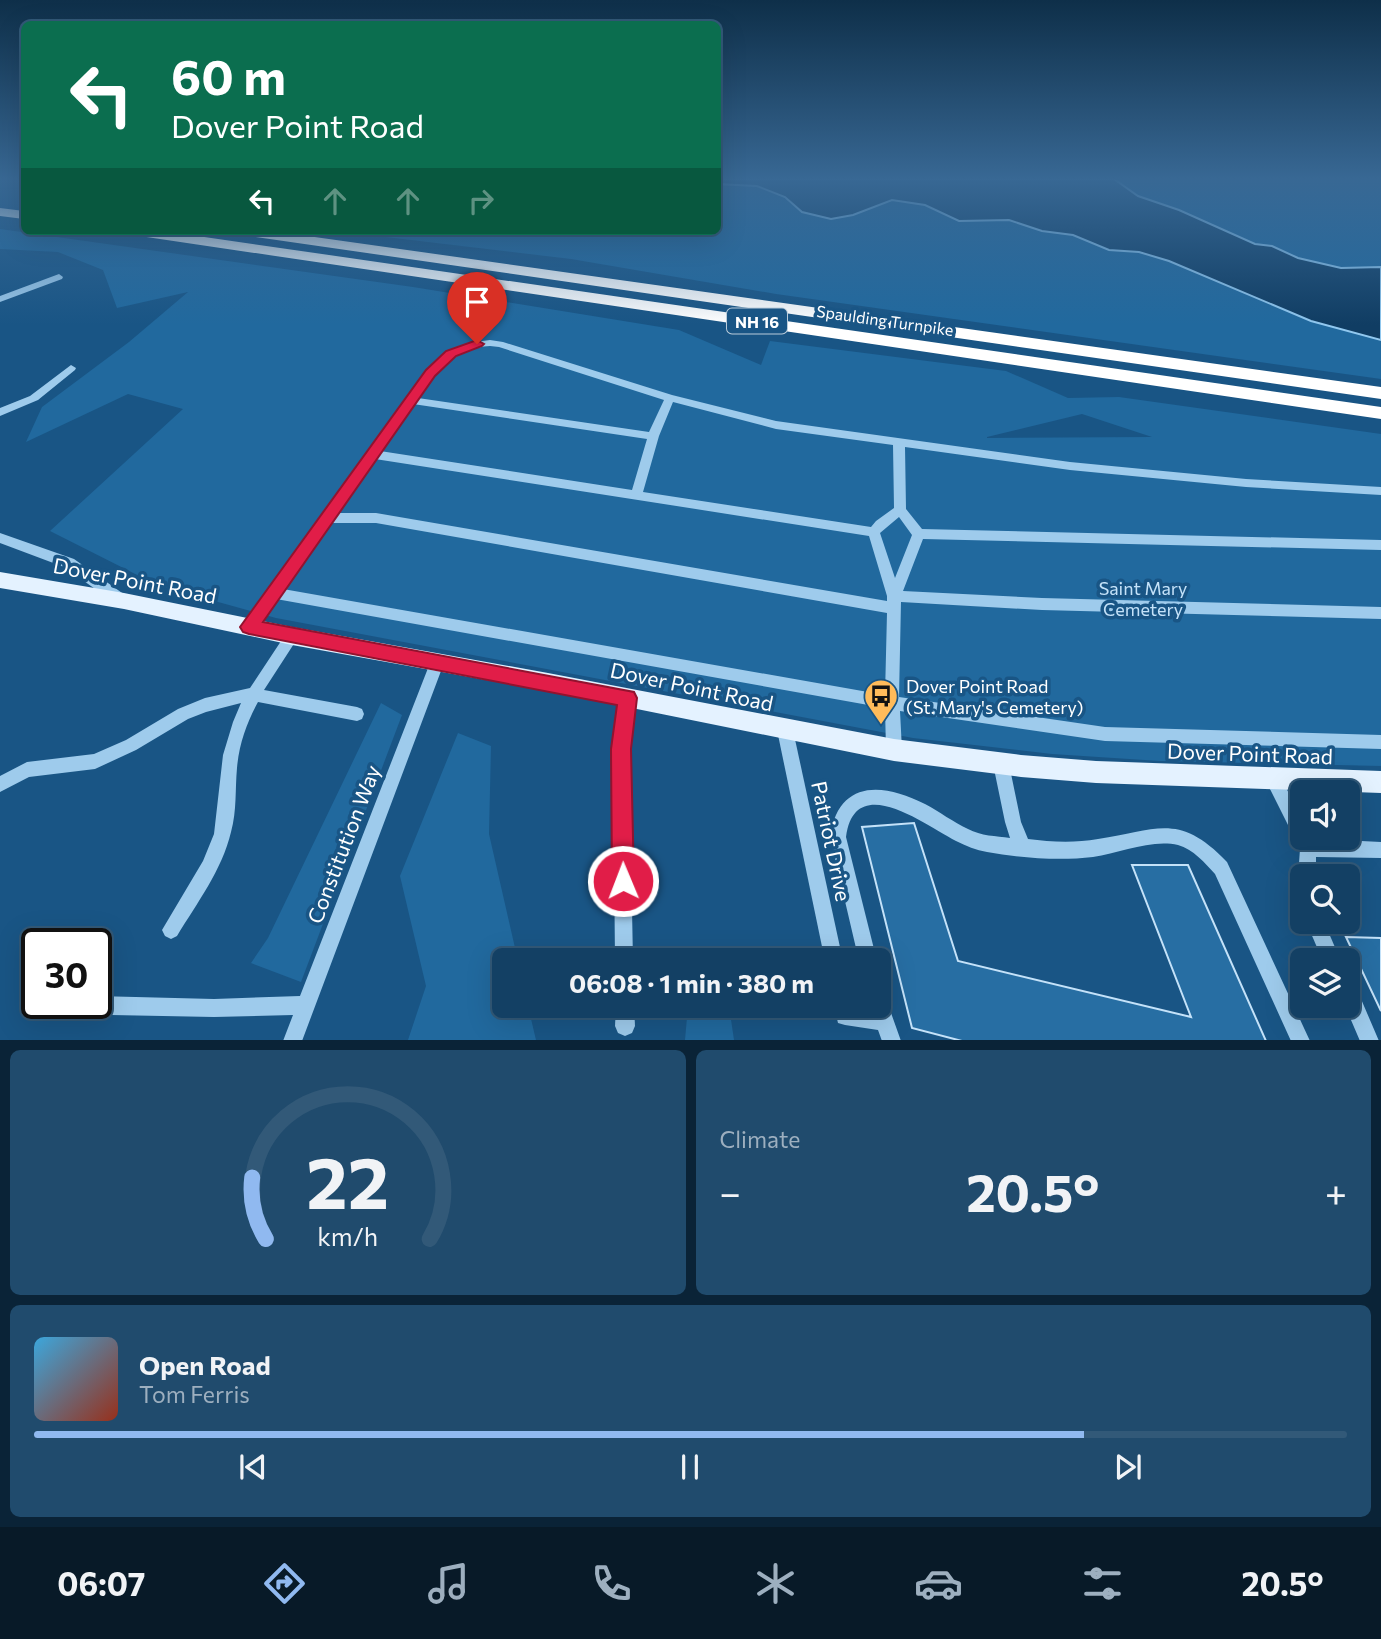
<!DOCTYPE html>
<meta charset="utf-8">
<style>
body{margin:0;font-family:Commissioner,sans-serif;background:#204b6d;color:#f1f3f6;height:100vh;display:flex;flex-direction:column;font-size:26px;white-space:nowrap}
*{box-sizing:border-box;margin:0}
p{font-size:23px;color:#9dafbf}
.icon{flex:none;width:38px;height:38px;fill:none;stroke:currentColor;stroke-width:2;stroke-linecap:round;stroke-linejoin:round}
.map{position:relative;height:1040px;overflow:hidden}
.details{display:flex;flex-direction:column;gap:10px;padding:10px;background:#0a2337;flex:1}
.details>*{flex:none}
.banner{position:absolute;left:21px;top:21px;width:700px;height:214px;border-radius:10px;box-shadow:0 7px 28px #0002,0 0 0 2px #325978;background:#0b6e4f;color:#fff;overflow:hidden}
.controls{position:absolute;left:1290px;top:780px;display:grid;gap:14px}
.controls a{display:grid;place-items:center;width:70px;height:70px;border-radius:10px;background:#134064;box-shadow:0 7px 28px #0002,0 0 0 2px #325978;font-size:35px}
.speed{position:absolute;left:21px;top:928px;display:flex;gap:14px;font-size:35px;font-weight:700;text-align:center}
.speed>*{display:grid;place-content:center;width:91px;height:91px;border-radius:50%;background:#134064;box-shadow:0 7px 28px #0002,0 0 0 2px #325978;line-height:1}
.speed .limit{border:4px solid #111;border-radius:10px;background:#fff;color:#111}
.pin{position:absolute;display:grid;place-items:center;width:60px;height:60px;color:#fff;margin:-72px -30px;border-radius:50% 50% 50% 0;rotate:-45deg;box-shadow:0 0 7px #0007}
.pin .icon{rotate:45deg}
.me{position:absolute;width:77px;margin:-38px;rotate:359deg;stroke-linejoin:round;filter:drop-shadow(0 0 5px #0008)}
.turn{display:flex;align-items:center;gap:24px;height:147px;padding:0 35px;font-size:32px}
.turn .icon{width:91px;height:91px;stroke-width:2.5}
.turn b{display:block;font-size:49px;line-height:60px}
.lanes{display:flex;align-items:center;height:66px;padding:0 35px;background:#0003;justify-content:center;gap:35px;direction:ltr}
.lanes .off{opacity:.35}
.big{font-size:52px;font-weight:700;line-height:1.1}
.details .card{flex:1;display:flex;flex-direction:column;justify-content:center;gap:10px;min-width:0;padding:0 24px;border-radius:10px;background:#204b6d}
.details .dial{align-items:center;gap:0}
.dial svg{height:182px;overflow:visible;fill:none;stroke:#325978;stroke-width:7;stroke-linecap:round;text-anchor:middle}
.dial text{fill:#f1f3f6;stroke:none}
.song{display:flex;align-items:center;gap:21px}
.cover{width:84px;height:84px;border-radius:10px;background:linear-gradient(135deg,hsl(200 70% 55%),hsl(10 70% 35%))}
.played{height:7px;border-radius:4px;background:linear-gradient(90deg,#90b9f0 80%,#325978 80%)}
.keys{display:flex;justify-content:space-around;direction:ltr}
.heat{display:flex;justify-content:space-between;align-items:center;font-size:38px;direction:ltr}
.details .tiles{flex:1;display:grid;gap:10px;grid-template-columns:1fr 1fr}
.card:last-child{grid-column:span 2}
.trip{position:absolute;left:492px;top:948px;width:399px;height:70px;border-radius:10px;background:#134064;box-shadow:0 7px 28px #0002,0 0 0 2px #325978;font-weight:700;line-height:70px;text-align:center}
.menu{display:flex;height:112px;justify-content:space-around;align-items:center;background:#081a28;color:#9dafbf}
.menu .icon{width:49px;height:49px}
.menu .on{color:#90b9f0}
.menu b{font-size:32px;color:#f1f3f6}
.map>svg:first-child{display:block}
.green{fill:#21699e;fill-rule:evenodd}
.water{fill:#103d63;stroke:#91c8ef;stroke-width:2}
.building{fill:#276ea3;stroke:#c4e2f9;stroke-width:2}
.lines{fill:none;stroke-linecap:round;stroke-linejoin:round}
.minor{fill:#9ecbec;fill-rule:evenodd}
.major{fill:#e4f2ff;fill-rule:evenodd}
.highway{fill:#fff;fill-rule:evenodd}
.route{fill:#e11d48;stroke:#92132f;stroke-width:2}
.labels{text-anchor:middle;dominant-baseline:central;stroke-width:7;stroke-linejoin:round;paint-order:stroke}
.far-street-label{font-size:16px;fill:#fff;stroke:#195585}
.shield{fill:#195585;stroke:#baccda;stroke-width:2}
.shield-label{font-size:16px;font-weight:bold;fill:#fff}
.park-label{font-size:18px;fill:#c4e2f9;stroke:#195585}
.poi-label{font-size:18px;fill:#fff;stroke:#195585;text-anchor:start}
.near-street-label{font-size:21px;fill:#fff;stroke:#195585}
</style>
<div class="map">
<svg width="1381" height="1041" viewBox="0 0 1381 1041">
<rect width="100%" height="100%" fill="#195585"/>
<g class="green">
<path d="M1114,179H1381V267L1341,268L1298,258L1272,246L1255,244L1179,210L1138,196Z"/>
<path d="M718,184L756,186L785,197L802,212L831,219L853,215L892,200L925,205L959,221L1009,220L1042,231L1073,235L1109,250L1139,252L1169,261L1311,321L1381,340V379L776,294L571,259L335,231H718Z"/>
<path d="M0,229L413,287L679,330L761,365L770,341L1006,371L1068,398L1119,397L1381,434V766L1160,761L1052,754L913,738L276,618L157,585L50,531L183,409L128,394L26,442L42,407L129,342L188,292L117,308L103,270L58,252L0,249ZM1082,414L1152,437L987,438V437Z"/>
<path d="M381,703L402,715L301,982L251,963L268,938Z"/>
<path d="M458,733L491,746L489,834L518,961H504V1006H528L536,1040H408L426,986L400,876Z"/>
<path d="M688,1006H729L734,1040H685Z"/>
</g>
<path class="water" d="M718,179H1114L1138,196L1179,210L1255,244L1272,246L1298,258L1341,268L1381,267V340L1311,321L1169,261L1139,252L1109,250L1073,235L1042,231L1009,220L959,221L925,205L892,200L853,215L831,219L802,212L785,197L757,186L718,184Z"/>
<g class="building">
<path d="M914,823L958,961L1191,1017L1132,865H1188L1266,1041H962L912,1028L862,827Z"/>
<path d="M1346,937L1381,938V1011Z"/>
</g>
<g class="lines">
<g class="minor">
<path d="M59,274L63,277L62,279L0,302V296Z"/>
<path d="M490,340L503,342L672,395L776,421L1070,462L1246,479L1381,487V495L1246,487L1070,470L905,447L906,509L922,529L1381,540V550L923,539L903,591L1042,598L1381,607V619L1042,610L901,602L899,697L1105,727L1381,735V749L1105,741L900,711L902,750L899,755L894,757L889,755L886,750L885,708L276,599L254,631L249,633L244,631L242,627L244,623L426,371C444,352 464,342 490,340ZM490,346L499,347L664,400L649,432L418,398C437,371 455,348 490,346ZM673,402L776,429L893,445L894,508L876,521L871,527L643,492L659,436ZM413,404L647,439L632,490L380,451ZM375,459L869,536L887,596V601L376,513H337ZM899,517L912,535L895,578L880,533ZM330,523H376L887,613L885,695L283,589Z"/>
<path d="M71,365L76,368L75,370L38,400L0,416V408L30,396Z"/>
<path d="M0,533L74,559L125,595L127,599L125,603L120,605L115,603L64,567L0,543Z"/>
<path d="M292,630L297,632L299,636L264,690L357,707L362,709L364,714L362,719L357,721L258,702C247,722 239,744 237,768C235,789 237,811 231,832C222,870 197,903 177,936L171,939L165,936L162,930L203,861L214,834L223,755L233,722L241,703L206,712L188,719L136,750L95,769L29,777L0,792V776L27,762L94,754L126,740L178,709L205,698L250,688L287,632Z"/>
<path d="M437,657L442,659L444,663L302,1041H283L293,1015L214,1017L60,1014L53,1012L52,1003H96V996L214,999L300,996L430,663L432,659Z"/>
<path d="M628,691L633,693L635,698L629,749L633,961H615L613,749L621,698L623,693Z"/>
<path d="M785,723L790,725L793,730L843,961H825L777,730L780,725Z"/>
<path d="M1001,756L1007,759L1009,764L1021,822L1028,839C1051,842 1075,843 1098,839C1158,830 1179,812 1227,862L1310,1041H1291L1215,874C1205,863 1193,849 1178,845C1151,839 1120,853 1093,857C1059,861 1021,858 987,852C976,850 966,846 956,841C926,826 855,770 846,837L877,961H859L830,837C838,780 882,782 925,804C940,812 953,822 968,829C981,836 996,836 1010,838L1005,822L993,764L995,759Z"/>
<path d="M1273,771L1279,774L1302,819V838L1381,842V858L1316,857V877H1302L1301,883L1298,877L1300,849L1265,779L1267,774Z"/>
<path d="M1306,922H1324L1341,961H1323Z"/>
<path d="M1348,983L1355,985L1379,1041H1360L1345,1006H1348Z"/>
<path d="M878,994L885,996L901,1041H882L878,1030L845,1025L838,1023L834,1006H852L871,1010L870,1006H878Z"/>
<path d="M616,1006H634L635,1026L632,1033L625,1036L618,1033L615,1026Z"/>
</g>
<path class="major" d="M0,572L124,593L292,627L548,673L894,739L1021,755L1096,761L1381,771V793L1096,783L1021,777L894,761L548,691L292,645L124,609L0,588Z"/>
<g class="highway">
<path d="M0,208L24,211V219L0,216Z"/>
<path d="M126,231H163L1381,407V419L133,235Z"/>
<path d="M235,231H272L1381,387V399L242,235Z"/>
</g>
</g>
<linearGradient id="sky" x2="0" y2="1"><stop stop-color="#0e2f49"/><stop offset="0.55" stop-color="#386894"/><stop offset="1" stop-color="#386894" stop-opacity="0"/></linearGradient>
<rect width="1381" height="325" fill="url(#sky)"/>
<path class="route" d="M477,340L484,344L482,346L456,356L435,376L263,622L634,692L637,698L631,749L634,881L631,889L623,892L615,889L612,881L611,749L617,705L249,634L243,632L240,627L426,370L446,351Z"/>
<defs>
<g id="bus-pin" transform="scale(1.75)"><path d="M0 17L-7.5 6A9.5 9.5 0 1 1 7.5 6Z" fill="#ffbb5a" stroke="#195585"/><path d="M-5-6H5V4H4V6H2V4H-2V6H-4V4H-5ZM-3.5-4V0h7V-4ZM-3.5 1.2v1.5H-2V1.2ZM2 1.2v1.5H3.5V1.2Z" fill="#111"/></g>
</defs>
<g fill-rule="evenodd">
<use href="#bus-pin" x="881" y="696"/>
</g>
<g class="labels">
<g class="far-street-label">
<text transform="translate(885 320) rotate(8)">Spaulding Turnpike</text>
</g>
<rect class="shield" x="727" y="308.5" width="60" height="25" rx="5"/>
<g class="shield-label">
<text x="757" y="321">NH 16</text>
</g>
<g class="park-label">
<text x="1143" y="588">Saint Mary<tspan x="1143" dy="21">Cemetery</tspan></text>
</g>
<g class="poi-label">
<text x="906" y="686">Dover Point Road<tspan x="906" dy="21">(St. Mary's Cemetery)</tspan></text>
</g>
<g class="near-street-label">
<text transform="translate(135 580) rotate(11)">Dover Point Road</text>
<text transform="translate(692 686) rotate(12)">Dover Point Road</text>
<text transform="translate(1250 753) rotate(2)">Dover Point Road</text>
<text transform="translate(832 841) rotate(78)">Patriot Drive</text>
<text transform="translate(343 844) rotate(-69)">Constitution Way</text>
</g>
</g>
</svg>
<div class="controls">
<a><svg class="icon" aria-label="sound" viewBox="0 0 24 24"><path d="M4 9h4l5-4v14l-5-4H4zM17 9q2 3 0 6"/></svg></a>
<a><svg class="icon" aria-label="search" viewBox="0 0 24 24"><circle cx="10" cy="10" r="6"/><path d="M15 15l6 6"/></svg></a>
<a><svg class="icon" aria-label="layers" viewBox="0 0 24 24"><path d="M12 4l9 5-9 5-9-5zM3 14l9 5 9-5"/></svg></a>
</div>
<div class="speed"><div class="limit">30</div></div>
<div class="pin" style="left:477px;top:344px;background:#d93025"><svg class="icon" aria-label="arrive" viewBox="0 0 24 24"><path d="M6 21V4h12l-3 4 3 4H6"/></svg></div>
<svg class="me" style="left:623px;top:881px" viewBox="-20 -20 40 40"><circle r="17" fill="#e11d48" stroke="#fff" stroke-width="3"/><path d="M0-11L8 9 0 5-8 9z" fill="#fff"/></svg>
<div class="trip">06:08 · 1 min · 380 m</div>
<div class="banner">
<div class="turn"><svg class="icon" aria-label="left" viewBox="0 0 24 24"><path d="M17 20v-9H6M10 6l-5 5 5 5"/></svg><div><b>60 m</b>Dover Point Road</div></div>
<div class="lanes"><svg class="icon" aria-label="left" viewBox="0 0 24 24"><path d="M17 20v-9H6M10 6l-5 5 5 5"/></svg><svg class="icon off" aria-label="ahead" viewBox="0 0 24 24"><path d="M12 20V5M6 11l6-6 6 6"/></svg><svg class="icon off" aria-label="ahead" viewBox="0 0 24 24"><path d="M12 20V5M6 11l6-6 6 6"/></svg><svg class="icon off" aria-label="right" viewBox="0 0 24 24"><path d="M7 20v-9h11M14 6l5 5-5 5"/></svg></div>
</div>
</div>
<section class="details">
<div class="tiles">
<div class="card dial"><svg viewBox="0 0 100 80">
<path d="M14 69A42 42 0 1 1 86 69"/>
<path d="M14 69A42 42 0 0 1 8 42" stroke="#90b9f0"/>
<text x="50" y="56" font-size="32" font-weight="700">22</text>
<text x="50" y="72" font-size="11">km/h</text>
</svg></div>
<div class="card"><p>Climate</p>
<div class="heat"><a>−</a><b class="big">20.5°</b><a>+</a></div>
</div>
<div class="card">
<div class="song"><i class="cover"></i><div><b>Open Road</b><p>Tom Ferris</p></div></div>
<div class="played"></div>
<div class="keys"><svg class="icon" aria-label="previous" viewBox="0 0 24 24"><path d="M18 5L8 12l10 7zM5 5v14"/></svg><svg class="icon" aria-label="pause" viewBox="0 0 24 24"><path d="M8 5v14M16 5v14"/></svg><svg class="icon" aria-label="next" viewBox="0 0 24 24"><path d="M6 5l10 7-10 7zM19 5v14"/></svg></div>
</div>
</div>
</section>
<nav class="menu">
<b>06:07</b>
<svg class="icon on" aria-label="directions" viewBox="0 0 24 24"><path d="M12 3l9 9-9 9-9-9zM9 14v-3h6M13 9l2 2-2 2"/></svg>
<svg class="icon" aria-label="music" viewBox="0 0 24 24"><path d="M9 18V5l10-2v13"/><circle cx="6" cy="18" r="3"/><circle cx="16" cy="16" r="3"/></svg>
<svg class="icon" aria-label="phone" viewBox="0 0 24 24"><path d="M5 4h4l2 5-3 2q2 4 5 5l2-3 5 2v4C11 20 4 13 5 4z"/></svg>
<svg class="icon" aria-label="climate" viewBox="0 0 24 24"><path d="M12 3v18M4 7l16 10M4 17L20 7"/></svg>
<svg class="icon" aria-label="car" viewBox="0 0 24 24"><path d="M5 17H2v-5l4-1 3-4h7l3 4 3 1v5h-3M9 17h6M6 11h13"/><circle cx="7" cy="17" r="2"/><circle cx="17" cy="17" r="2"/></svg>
<svg class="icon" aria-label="filters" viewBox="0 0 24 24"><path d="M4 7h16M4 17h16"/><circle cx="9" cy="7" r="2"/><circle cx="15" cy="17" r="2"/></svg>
<b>20.5°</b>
</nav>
